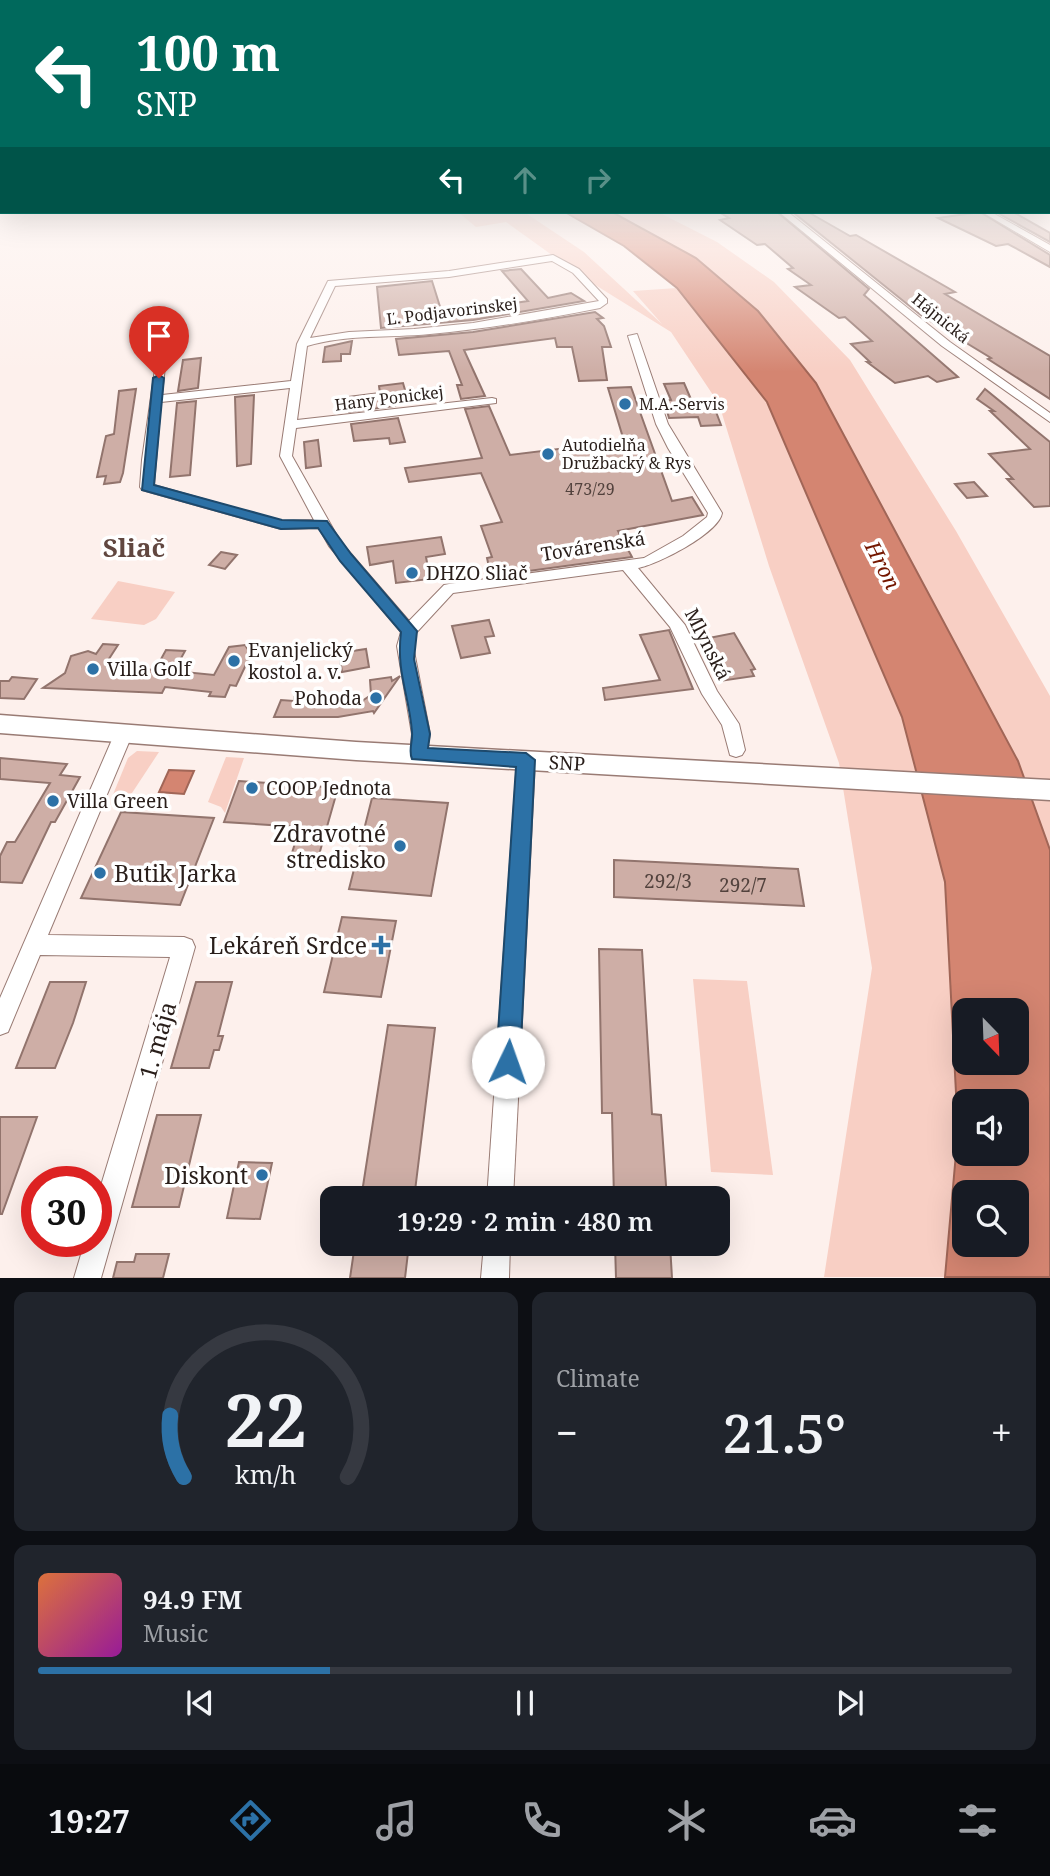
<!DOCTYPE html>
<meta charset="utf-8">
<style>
body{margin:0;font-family:"Noto Serif",serif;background:#20242c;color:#f1f3f6;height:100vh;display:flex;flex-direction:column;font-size:26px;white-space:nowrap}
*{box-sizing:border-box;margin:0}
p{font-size:23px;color:#9ea1a6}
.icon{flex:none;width:38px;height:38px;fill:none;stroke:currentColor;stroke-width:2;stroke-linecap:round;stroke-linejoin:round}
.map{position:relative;height:1278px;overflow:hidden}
.panel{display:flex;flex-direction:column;gap:14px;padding:14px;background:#0d0f14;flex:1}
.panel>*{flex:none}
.banner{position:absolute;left:0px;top:0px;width:1050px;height:214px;box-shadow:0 7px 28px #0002;background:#00695c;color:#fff;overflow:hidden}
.needle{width:46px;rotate:157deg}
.fabs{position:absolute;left:952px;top:998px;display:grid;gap:14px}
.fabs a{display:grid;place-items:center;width:77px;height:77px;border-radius:14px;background:#171b24;box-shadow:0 7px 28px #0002;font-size:35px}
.speed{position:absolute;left:21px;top:1166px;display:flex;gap:14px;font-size:35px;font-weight:700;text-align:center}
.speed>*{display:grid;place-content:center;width:91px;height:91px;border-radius:50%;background:#171b24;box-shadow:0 7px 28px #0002;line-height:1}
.speed .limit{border:10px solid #d22;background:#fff;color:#111}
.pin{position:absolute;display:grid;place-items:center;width:60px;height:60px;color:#fff;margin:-72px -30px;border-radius:50% 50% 50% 0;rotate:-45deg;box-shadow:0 0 7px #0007}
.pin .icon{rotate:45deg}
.me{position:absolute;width:77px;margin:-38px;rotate:3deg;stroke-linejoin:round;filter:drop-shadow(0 0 5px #0008)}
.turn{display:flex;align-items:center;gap:24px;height:147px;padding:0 21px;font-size:32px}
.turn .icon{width:91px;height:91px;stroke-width:2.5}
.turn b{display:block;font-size:49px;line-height:60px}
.lanes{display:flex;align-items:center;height:66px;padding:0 21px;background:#0003;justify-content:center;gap:35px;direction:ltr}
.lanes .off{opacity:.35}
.big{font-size:52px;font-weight:600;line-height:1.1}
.panel .widget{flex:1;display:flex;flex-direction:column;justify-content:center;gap:10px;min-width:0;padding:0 24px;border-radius:14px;background:#20242c}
.panel .dial{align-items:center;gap:0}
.dial svg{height:182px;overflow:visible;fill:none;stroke:#363941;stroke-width:7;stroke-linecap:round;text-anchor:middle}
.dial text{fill:#f1f3f6;stroke:none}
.song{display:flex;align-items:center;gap:21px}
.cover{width:84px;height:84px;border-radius:10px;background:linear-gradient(135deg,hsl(20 70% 55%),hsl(300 70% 35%))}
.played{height:7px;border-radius:4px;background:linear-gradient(90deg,#2c71a6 30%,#363941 30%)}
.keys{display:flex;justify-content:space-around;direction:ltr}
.heat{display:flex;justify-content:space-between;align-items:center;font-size:38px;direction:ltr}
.panel .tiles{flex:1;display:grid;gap:14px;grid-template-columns:1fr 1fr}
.widget:last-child{grid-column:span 2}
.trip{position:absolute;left:320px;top:1186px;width:410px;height:70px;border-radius:14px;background:#171b24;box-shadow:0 7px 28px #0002;font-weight:600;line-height:70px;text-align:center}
.dock{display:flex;height:112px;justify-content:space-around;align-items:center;background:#090b0e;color:#9ea1a6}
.dock .icon{width:49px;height:49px}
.dock .current{color:#2c71a6}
.dock b{font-size:32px;color:#f1f3f6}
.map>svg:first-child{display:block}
.green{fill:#f8cfc4}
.water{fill:#d48571;stroke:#a16657;stroke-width:2;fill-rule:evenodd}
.building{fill:#ceaea6;stroke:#92746d;stroke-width:2}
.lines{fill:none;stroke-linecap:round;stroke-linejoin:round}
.minor-casing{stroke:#997b74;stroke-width:2}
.tertiary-casing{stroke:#997b74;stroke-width:3}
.minor{fill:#fff;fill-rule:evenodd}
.tertiary{fill:#fff;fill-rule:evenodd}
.route{fill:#2c71a6;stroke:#1d496c;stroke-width:2}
.poi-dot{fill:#2c71a6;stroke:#fff;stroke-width:2.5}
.labels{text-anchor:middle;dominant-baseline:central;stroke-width:7;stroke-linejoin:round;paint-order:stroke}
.far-street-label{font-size:16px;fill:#291e1a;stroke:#fff}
.far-poi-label{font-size:16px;fill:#291e1a;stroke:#fff;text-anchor:start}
.number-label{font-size:16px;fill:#52423d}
.street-label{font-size:19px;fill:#291e1a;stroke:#fff}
.poi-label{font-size:19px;fill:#291e1a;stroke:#fff;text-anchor:start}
.near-number-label{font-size:19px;fill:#52423d}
.water-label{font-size:21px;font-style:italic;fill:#741700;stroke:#fff}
.near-poi-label{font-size:23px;fill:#291e1a;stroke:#fff;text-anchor:end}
.near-street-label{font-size:23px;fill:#291e1a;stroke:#fff}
.district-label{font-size:26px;font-weight:bold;fill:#614740;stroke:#fff}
</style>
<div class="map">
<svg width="1050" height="1278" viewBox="0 0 1050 1278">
<rect width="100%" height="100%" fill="#fdf0ec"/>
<g class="green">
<path d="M458,212L527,214L584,252L662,324L633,291L677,288L767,402L902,717L945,882L958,1131L945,1277H824L872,968L839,763L769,566L719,404L671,332L584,278L506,222L476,227Z"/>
<path d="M612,212H658L717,242L774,282L850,360L956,531L1050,696V850L1018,761L758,311L696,258Z"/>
<path d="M118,581L175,592L156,619L144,625L91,619Z"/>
<path d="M137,751L159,752L132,793L126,797H112L128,758Z"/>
<path d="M226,757L244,758L225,813L221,807L208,802Z"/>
<path d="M693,979L747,981L773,1175L711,1172Z"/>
</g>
<g class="water">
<path d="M565,212H612L696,258L758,311L816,383L1018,761L1050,850V1277H945L958,1131L945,882L902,717L767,402L677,288L624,246ZM964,1010H1017V1062H964ZM964,1101H1017V1153H964ZM964,1192H1017V1244H964Z"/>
<path d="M169,770L194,771L184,794L159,792Z"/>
</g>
<g class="building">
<path d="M719,212H777L869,289L864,295L958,377L937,382L928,376L895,383L867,362H870L851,344L872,341L845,317L839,318L795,287L811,285L788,269L793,268L765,244L757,245L720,220L729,218Z"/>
<path d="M808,212L850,236L856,235L955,292L945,294L1050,356V399L988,359L991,358L922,316L794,213Z"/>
<path d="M980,212L1050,255V267L1008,244L996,246L938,218Z"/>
<path d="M996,212H1013L1050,233V242Z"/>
<path d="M521,269L548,298L571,293L584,301L473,320L381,328L377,287L432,281L442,313L476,309L528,301L502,271Z"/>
<path d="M595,312L603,318L597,319L604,326L611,347H602L607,380L579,381L572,347H557L555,338L464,350L485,396L461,399L457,385H462L449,351L399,355L396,339L473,332Z"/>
<path d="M352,341L350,354H341V361L323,362L325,347Z"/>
<path d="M201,358L198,388L178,391L183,360Z"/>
<path d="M403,383L407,397L393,399L395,406L349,412L347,397L380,393L379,386Z"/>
<path d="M684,383L693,404H713L721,425L701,426L698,417L669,418L664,401L671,400L664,384Z"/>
<path d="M631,387L672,501L692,497L703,515L618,531L632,557L491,576L487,558L492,557L481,526L502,522L481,473L409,482L405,468L482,458L465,409L489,406L510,455L624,441L608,388Z"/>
<path d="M136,389L123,473L120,482L104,484L106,476L97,477L106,436L114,434L119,391Z"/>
<path d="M985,389L1050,442V506L1034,507L1007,479H1013L989,454L1030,449L990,411H994L977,399Z"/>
<path d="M254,395L251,464L237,466L235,397Z"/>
<path d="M196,401L190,475L170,477L177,403Z"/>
<path d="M398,418L405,442L390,444L389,438L354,441L351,424Z"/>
<path d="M318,440L321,466L306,468L304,442Z"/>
<path d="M974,482L987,496L967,498L955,484Z"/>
<path d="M441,537L445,554L426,557L430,579L396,583L393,561L370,565L367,547Z"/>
<path d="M221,552L237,555L225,569L209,565Z"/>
<path d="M489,620L494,636L485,637L490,653L461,658L452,626Z"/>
<path d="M669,630L693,689L605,700L603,688L660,680L640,635Z"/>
<path d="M734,633L755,669L751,670L754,676L720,681L705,652L711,651L709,646H713L709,638Z"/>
<path d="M103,644L118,645L107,662L120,663L117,667L155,670L166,650L185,651L174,671L214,675L229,647L245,645L251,654L236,686L230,685L225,697L209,696L211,692L165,687L162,693L43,688L65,673L71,656L88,651L96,654Z"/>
<path d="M366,649L369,667L342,672L339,653Z"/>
<path d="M400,676L374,713L373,711L338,717H274L281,700L294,701V697L360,702L356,705L371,695L370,680L391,677L392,681Z"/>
<path d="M12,677L37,679L24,699L0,698V681H9Z"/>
<path d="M0,758L67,764L60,775L80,777L55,822H51L22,883L0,882V856L7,842H15L50,783L0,779Z"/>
<path d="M239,781L338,788L315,869L288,866L300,827L224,822Z"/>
<path d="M372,798L448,803L431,896L349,889Z"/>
<path d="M121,812L214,818L180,905L81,898Z"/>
<path d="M614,860L798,869L804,906L614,897Z"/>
<path d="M342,917L396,921L381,997L324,992Z"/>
<path d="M599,949L642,950L652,1114L661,1115L667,1199H614L612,1113H602Z"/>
<path d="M50,982H86L73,1023L55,1068H16Z"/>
<path d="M196,982H232L218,1036H223L219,1050H214L209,1068H171Z"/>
<path d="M388,1025L435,1028L414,1199H361Z"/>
<path d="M157,1115H201L179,1207H132Z"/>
<path d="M0,1117H37L2,1214H0Z"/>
<path d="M239,1162L272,1163L260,1219L227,1218Z"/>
<path d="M355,1244H409L405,1278H350Z"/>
<path d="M615,1244H670L672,1278H616Z"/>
<path d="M136,1254H169L163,1278H113L117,1262H134Z"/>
</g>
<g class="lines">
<g class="minor-casing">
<g id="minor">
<rect x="1048" y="193" width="2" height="3"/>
<path d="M779,212H788L950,342L1050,413V422L942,346Z"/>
<path d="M982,212H991L1050,245V252Z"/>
<path d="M553,255L579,269L607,299V303L600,308C544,319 487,329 430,334C389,338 347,334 307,346L297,420L492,398L496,399V403L296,428L292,456L340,541L409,621L444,585L449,584L644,558L683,536L707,517L708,513L668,448L656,424L628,336L637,334L668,424L722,513C719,533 657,565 638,568L685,625L717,691L739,724L745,750L742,755L736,757L730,755L722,725L702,694L670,627L623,570L453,593L416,633L413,646L430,734L425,759L419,761L413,759L410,754L412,734L397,646L401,632L329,546L319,528L281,529L142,490L140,487L142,460L157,355L166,357L162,395L291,381L297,344L328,281L449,271ZM552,261L573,273L599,301L473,323L414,329L349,332L310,338L335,286L449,277ZM290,388L280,456L314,520L281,521L154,485L161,402Z"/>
<path d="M123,728L129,730L132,735L48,935L184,937L192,940L195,947L101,1278H74L85,1241H96V1202L170,957L40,955L8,1032L0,1035V998L114,735L117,730Z"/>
<path d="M526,753L532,755L535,760L513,1199H487L517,760L520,755Z"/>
<path d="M484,1244H510L509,1278H481Z"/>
</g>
</g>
<g class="tertiary-casing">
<path id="tertiary" d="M0,715L356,742L1050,780V800L356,760L0,733Z"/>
</g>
<use href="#minor" class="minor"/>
<use href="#tertiary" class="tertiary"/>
</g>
<linearGradient id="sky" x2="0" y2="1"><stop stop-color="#a0a1b8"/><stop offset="0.52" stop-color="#fef8f6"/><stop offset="1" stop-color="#fef8f6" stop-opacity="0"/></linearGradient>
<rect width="1050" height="372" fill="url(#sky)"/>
<path class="route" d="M159,375L164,378L154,485L282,520L327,521L351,554L417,631L414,659L430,734L428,748L526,753L535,760L520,1062L516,1070L508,1074L500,1070L496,1062L516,767L412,759C408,750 413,742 412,732C409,694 396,673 401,632L340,561L318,528L281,529L142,490L153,378Z"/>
<g class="poi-dot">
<circle cx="625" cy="404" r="7"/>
<circle cx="548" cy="454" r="7"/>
<circle cx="412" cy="573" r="7"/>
<circle cx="234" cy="661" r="7"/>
<circle cx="93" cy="669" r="7"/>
<circle cx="376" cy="698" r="7"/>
<circle cx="252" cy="788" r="7"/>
<circle cx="53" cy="801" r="7"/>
<circle cx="400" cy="846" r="7"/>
<circle cx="100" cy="873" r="7"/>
<path d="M377.5 934.5h7v7h7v7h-7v7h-7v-7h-7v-7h7z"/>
<circle cx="262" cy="1175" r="7"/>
</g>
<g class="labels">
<g class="far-street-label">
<text transform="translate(452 311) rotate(-7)">Ľ. Podjavorinskej</text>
<text transform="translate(941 318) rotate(39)">Hájnická</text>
<text transform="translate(389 398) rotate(-7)">Hany Ponickej</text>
</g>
<g class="far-poi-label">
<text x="639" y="404">M.A.-Servis</text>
<text x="562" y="445">Autodielňa<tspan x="562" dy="18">Družbacký &amp; Rys</tspan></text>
</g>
<g class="number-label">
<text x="590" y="489">473/29</text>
</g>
<g class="street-label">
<text transform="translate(593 546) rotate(-9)">Továrenská</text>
<text transform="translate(708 644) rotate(63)">Mlynská</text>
<text transform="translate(567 763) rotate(3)">SNP</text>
</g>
<g class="poi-label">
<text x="426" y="573">DHZO Sliač</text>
<text x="248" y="650">Evanjelický<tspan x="248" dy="22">kostol a. v.</tspan></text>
<text x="107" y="669">Villa Golf</text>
<text x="362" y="698" text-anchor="end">Pohoda</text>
<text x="266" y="788">COOP Jednota</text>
<text x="67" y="801">Villa Green</text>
</g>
<g class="near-number-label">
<text x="668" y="881">292/3</text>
<text x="743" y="885">292/7</text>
</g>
<g class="water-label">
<text transform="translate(883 565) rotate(63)">Hron</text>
</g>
<g class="near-poi-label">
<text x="386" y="833">Zdravotné<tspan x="386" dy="26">stredisko</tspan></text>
<text x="114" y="873" text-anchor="start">Butik Jarka</text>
<text x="367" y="945">Lekáreň Srdce</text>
<text x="248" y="1175">Diskont</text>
</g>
<g class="near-street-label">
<text transform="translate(157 1040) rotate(-74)">1. mája</text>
</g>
<g class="district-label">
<text x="134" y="547">Sliač</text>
</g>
</g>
</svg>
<div class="fabs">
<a><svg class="needle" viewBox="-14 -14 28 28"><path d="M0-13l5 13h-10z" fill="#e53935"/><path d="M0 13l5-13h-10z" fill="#9ea1a6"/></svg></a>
<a><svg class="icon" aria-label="sound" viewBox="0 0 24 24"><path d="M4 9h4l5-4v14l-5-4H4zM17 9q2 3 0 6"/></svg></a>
<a><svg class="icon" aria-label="search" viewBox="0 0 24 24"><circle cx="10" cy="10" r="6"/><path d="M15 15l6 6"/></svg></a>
</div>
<div class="speed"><div class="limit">30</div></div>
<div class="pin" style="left:159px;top:378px;background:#d93025"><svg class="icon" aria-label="arrive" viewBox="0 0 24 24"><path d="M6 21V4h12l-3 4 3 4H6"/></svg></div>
<svg class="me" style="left:508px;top:1062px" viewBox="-20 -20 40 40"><circle r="19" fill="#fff"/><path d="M0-13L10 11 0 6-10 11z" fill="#2c71a6"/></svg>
<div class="trip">19:29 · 2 min · 480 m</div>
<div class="banner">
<div class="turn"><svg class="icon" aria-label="left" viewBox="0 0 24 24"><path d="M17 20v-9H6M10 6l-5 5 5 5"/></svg><div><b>100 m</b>SNP</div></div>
<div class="lanes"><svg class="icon" aria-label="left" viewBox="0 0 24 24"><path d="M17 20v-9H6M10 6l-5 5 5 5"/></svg><svg class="icon off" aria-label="ahead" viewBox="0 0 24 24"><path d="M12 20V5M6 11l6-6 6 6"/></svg><svg class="icon off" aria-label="right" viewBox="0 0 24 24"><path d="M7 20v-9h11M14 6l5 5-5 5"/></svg></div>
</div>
</div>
<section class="panel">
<div class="tiles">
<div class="widget dial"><svg viewBox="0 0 100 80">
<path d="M14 69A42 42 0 1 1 86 69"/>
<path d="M14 69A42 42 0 0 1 8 42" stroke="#2c71a6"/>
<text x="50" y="56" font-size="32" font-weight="700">22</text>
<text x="50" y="72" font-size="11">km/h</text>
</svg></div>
<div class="widget"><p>Climate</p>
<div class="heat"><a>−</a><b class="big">21.5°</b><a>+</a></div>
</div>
<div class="widget">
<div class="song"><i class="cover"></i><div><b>94.9 FM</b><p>Music</p></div></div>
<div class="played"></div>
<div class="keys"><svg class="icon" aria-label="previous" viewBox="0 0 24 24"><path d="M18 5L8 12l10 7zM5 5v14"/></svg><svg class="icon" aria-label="pause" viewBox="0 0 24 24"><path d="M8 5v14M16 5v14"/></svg><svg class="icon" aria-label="next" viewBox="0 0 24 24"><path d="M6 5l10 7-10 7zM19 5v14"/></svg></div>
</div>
</div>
</section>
<nav class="dock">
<b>19:27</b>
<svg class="icon current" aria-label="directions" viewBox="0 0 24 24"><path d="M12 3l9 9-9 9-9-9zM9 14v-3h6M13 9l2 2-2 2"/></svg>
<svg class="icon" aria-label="music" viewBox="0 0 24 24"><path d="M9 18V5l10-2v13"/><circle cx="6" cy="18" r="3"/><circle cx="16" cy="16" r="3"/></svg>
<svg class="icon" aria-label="phone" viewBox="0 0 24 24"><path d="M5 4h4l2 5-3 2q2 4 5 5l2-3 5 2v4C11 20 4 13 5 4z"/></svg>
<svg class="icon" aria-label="climate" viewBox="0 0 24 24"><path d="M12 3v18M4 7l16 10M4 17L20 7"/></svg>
<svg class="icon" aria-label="car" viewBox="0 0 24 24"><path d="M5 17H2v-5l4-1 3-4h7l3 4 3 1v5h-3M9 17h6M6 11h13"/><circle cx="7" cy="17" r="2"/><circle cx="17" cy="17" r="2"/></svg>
<svg class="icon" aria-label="filters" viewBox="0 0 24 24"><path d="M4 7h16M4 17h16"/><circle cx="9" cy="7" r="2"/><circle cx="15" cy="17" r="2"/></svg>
</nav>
